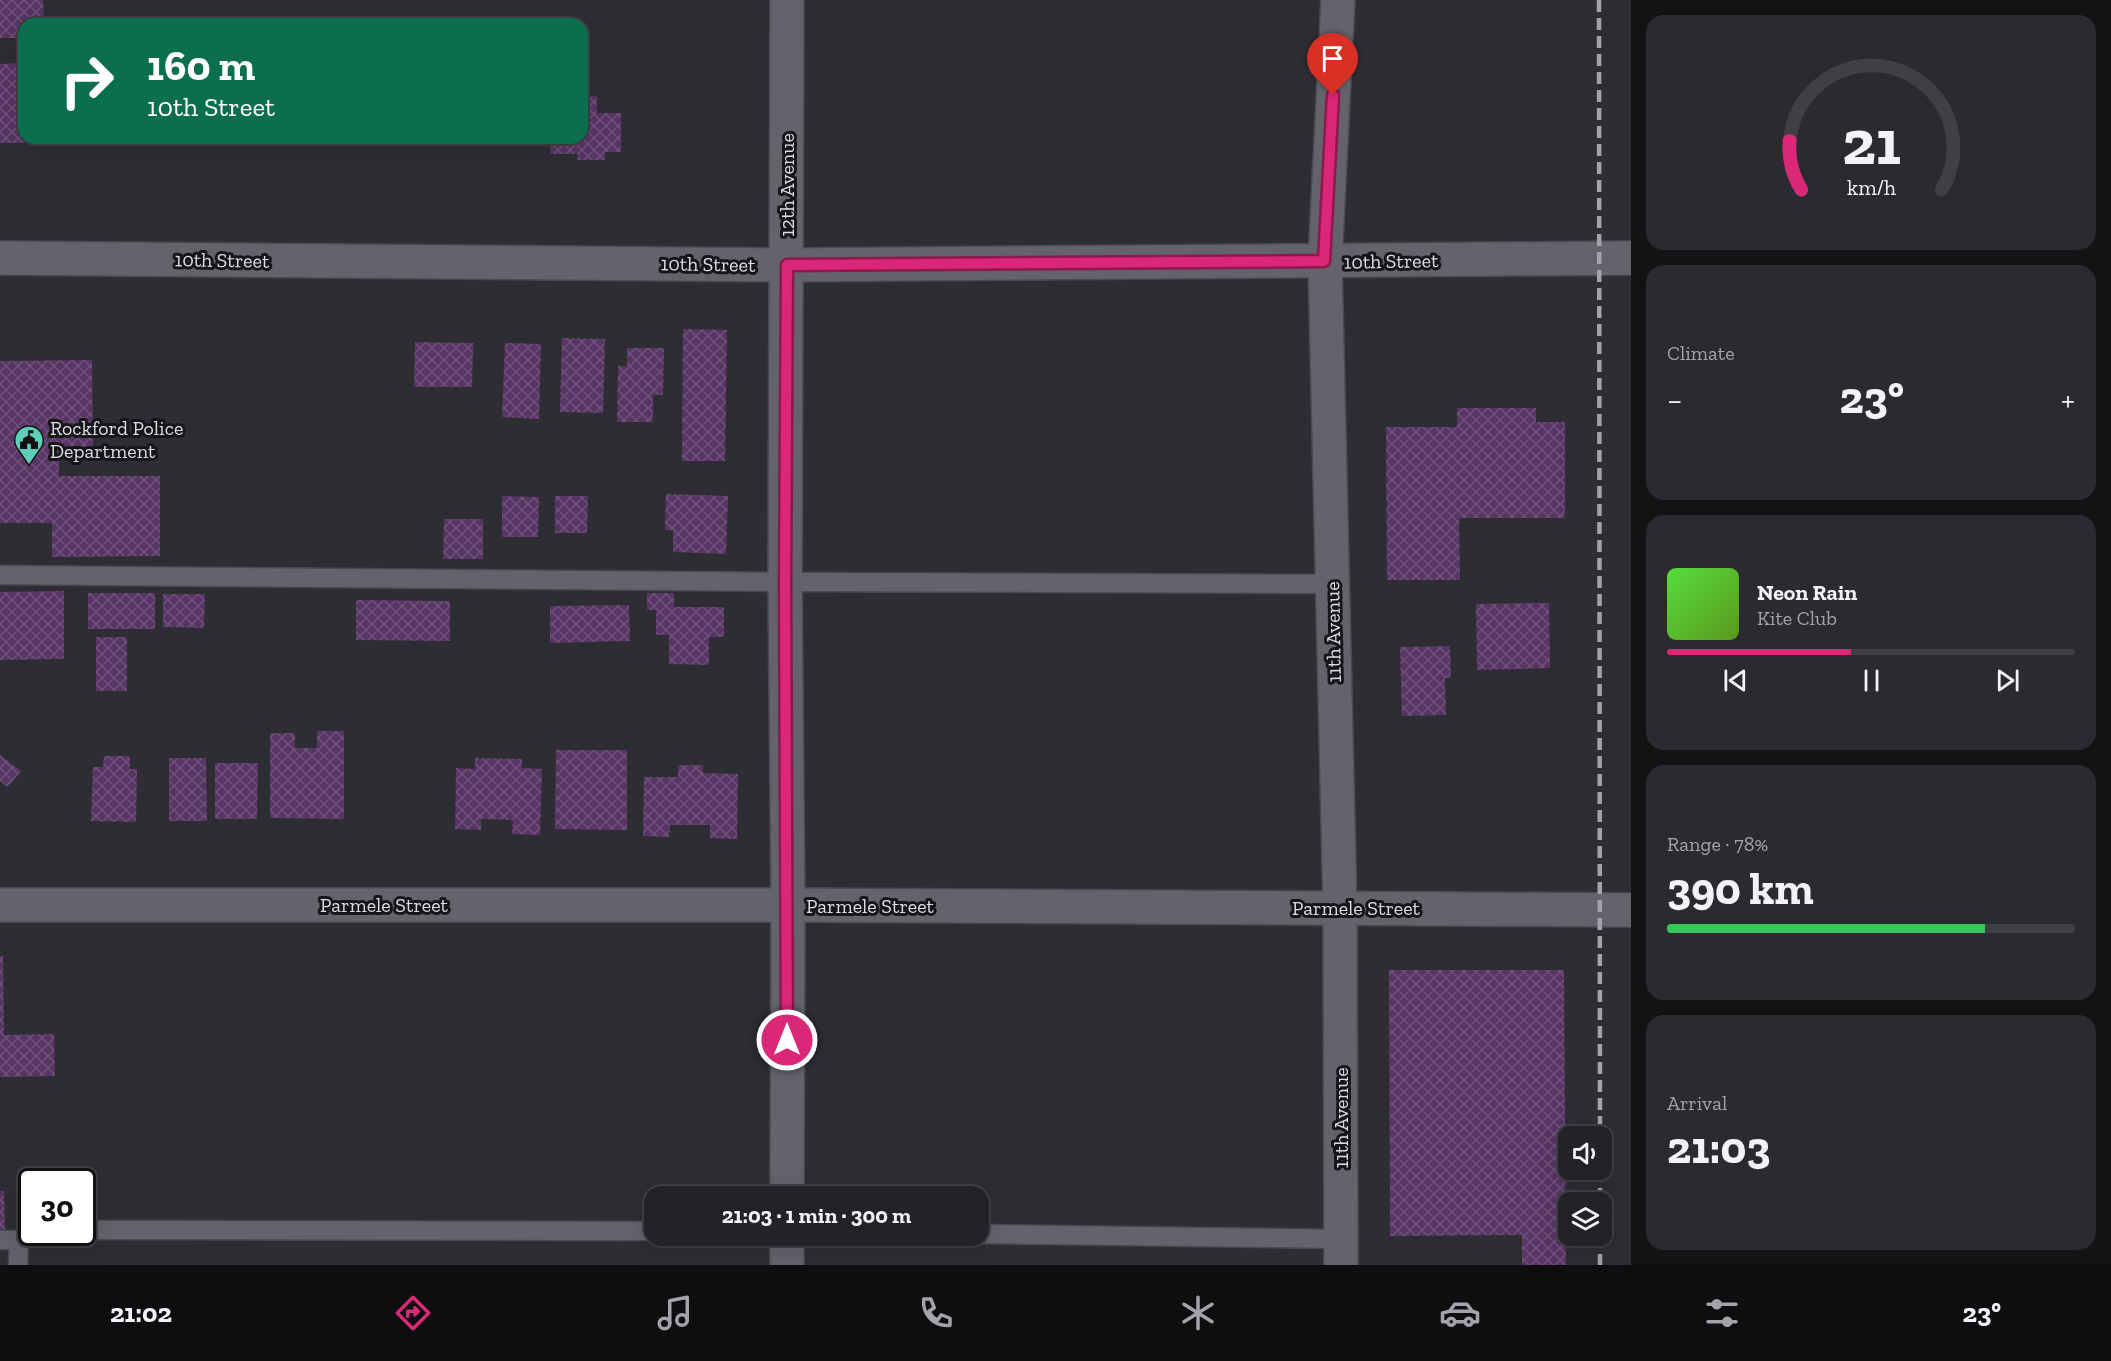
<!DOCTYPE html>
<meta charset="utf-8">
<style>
body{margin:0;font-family:"Zilla Slab",serif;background:#2a2a2f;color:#f1f3f6;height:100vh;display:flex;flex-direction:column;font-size:22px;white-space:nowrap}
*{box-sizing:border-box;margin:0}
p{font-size:20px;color:#a2a4a7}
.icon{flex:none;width:33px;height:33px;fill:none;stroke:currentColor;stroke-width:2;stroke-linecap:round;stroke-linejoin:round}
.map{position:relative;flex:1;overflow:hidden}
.sheet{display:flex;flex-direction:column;gap:15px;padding:15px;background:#131315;width:480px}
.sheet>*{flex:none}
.hud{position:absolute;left:18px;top:18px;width:570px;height:126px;border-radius:18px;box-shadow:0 6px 24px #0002,0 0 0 2px #3f3f44;background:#0b6e4f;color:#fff;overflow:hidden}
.tools{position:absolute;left:1558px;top:1126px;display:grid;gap:12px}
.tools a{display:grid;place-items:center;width:54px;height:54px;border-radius:12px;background:#222227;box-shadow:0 6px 24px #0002,0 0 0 2px #3f3f44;font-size:30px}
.speed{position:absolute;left:18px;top:1168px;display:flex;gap:12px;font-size:30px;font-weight:700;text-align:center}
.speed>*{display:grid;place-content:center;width:78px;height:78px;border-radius:50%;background:#222227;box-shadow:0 6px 24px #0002,0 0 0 2px #3f3f44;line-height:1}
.speed .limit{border:3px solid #111;border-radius:9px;background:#fff;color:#111}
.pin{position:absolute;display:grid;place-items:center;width:51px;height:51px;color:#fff;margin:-62px -26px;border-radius:50% 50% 50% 0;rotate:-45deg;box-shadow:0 0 6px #0007}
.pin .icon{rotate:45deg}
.me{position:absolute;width:66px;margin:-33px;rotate:0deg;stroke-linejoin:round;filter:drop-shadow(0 0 4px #0008)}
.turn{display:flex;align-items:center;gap:21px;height:126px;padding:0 30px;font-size:27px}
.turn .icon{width:78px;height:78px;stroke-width:2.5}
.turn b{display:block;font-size:42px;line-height:51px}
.big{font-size:45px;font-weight:700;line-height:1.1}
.sheet .widget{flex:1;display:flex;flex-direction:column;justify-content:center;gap:9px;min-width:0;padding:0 21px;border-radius:18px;background:#2a2a2f}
.sheet .dial{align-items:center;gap:0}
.dial svg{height:156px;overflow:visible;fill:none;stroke:#3f3f44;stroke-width:7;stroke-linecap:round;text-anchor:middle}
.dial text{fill:#f1f3f6;stroke:none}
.song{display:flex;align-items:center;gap:18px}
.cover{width:72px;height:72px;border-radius:9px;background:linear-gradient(135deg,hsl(110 70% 55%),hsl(90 70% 35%))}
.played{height:6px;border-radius:3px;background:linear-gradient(90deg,#db2777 45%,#3f3f44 45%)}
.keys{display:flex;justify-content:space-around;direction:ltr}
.heat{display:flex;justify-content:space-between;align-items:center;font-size:33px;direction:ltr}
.charge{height:9px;border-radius:4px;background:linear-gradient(90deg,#34c759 78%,#3f3f44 0)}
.trip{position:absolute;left:644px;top:1186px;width:345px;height:60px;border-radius:18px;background:#222227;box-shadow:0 6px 24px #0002,0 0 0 2px #3f3f44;font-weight:700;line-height:60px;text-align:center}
.menu{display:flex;height:96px;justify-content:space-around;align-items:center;background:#0e0e10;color:#a2a4a7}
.menu .icon{width:42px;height:42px}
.menu .selected{color:#db2777}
.menu b{font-size:27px;color:#f1f3f6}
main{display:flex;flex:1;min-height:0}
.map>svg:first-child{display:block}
.building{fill:url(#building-cross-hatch)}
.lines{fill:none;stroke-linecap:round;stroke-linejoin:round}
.lane-casing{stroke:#4a494f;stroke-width:21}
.street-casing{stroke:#4a494f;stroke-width:36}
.lane{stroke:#64636c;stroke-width:18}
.street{stroke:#64636c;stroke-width:33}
.rail{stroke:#a4a3a9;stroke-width:4.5;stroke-dasharray:12 6;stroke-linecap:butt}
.route-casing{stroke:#8e194d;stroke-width:15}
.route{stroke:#db2777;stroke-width:10}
.labels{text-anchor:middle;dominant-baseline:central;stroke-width:6;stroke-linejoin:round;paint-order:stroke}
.street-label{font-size:20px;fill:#dedde2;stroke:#161619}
.poi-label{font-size:20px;fill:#dedde2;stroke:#161619;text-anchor:start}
</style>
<main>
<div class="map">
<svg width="1631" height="1265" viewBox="0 0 1631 1265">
<defs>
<pattern id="building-cross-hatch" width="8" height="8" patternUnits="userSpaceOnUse" patternTransform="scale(1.5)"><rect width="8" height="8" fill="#573564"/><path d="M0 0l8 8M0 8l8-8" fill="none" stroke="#6f527a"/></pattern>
</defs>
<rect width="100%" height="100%" fill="#2e2d34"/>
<g class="building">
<path d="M0,0H43L44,24H24V38H0Z"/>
<path d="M23,63L24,143H0V64Z"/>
<path d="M582,96H597V113H621V152H605V160H577L578,154H550V138H582Z"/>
<path d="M683,329L727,330L725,461H682Z"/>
<path d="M562,338L605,339L603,413L560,412Z"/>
<path d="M415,342L473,343L472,387H414Z"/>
<path d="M505,343L541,344L539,419L502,417Z"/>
<path d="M627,348H664L663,395H653V422H617L618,366H627Z"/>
<path d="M92,360L93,454H59V476H160V556L52,557V523H0V361Z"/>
<path d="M1457,408H1536V422H1565V518H1459L1460,580H1387L1386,427H1457Z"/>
<path d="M666,494L728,496L726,554L673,552V530H665Z"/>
<path d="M502,496L539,497L538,537H502Z"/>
<path d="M555,496H588L587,533H555Z"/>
<path d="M444,519H483V559H443Z"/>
<path d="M64,591V659L0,660V592Z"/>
<rect x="88" y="593" width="67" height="36"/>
<path d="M647,593H674V607H724V637H709V665L669,664V635H656V610H647Z"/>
<path d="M163,594H205L204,628L163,627Z"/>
<path d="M356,600L450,601V641L356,640Z"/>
<path d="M1549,603L1550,668L1477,670L1476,604Z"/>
<path d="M629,605L630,641L550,643V606Z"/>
<rect x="96" y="637" width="31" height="54"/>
<path d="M1450,646L1451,678H1445L1446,715L1402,716L1400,647Z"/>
<path d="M317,731H344V819L270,818V733H295V748H317Z"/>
<path d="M556,750H627V830L555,829Z"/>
<path d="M0,755L21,771L8,787L0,781Z"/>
<path d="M104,756H130V769H137L136,822L91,821L93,767H103Z"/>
<path d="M169,758H206L207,821H169Z"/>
<path d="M475,758L522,759V768L542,769L540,835L512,834L513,820L481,819V830L455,829L456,768L475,769Z"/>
<path d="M215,763H258L257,819H215Z"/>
<path d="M678,765H703V773L738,774L737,839L710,838V825H670L669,837L643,836L644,777H678Z"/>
<path d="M0,956H3L4,1035L54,1034L55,1076L0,1077Z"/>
<path d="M1389,970H1564L1566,1265H1522V1235L1390,1236Z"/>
<path d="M0,1191H4L5,1230H0Z"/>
</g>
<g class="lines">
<g class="lane-casing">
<g id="lane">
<path d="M0,575L785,582L1332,584"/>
<path d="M82,1230L654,1231"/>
<path d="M978,1234L1341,1239"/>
<path d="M0,1240H19L39,1233"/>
<path d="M18,1265L19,1240"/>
</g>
</g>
<g class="street-casing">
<g id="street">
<path d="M787,0L785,582L788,905L787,1197"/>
<path d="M1338,0L1325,261L1340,909L1341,1265"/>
<path d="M0,258L787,265L1631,258"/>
<path d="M0,905H788L1631,910"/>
<path d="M787,1236V1265"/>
</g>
</g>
<use href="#lane" class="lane"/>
<use href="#street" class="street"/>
<g class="rail">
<path d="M1599,0L1600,1137"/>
<path d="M1600,1170V1203"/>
<path d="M1600,1236V1265"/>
</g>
</g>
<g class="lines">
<g class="route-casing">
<path id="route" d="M787,1040L785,582L787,265L1324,261L1333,95"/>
</g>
<use href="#route" class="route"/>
</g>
<defs>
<g id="civic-pin" transform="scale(1.5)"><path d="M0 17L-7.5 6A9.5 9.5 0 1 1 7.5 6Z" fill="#5cceba" stroke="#161619"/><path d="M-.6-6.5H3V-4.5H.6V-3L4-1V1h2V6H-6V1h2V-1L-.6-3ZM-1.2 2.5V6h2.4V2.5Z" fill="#111"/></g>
</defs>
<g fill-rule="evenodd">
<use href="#civic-pin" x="29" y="440"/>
</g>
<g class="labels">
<g class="street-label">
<text transform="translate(787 185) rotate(-90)">12th Avenue</text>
<text transform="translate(222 260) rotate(1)">10th Street</text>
<text transform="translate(1391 261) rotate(-1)">10th Street</text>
<text transform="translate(708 264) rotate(1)">10th Street</text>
<text transform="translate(1333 632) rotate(-91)">11th Avenue</text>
<text x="384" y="905">Parmele Street</text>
<text x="870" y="906">Parmele Street</text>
<text x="1356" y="908">Parmele Street</text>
<text transform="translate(1341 1118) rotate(-90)">11th Avenue</text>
</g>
<g class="poi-label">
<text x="50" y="428">Rockford Police<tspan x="50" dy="23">Department</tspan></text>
</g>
</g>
</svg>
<div class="tools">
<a><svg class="icon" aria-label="sound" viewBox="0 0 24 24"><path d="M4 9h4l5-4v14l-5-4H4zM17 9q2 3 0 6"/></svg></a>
<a><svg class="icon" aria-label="layers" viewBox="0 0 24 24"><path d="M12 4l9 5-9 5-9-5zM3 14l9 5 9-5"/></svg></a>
</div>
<div class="speed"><div class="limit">30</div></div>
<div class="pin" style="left:1333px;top:95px;background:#d93025"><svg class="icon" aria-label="arrive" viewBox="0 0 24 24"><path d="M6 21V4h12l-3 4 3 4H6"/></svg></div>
<svg class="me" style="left:787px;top:1040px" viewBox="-20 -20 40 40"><circle r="17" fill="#db2777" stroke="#fff" stroke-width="3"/><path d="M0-11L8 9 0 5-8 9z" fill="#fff"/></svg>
<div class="trip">21:03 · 1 min · 300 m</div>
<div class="hud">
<div class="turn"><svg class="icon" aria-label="right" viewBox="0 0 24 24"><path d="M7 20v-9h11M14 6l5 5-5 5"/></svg><div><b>160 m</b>10th Street</div></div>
</div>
</div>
<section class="sheet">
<div class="widget dial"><svg viewBox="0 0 100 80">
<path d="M14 69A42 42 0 1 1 86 69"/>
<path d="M14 69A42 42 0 0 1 8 44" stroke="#db2777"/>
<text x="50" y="56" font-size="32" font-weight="700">21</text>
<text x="50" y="72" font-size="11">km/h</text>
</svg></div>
<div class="widget"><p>Climate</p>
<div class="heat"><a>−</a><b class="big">23°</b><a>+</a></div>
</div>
<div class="widget">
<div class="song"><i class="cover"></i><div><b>Neon Rain</b><p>Kite Club</p></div></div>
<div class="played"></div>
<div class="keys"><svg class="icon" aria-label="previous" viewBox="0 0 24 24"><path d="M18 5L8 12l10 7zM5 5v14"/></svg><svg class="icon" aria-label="pause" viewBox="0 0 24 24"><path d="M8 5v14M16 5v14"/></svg><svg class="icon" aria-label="next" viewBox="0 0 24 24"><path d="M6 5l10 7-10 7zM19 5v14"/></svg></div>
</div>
<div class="widget"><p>Range · 78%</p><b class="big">390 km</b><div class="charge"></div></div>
<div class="widget"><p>Arrival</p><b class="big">21:03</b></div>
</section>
</main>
<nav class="menu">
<b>21:02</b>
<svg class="icon selected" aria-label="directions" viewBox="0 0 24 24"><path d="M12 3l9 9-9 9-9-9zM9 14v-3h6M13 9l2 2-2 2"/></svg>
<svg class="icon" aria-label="music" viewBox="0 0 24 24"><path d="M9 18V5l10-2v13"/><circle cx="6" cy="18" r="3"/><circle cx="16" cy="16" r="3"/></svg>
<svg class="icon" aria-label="phone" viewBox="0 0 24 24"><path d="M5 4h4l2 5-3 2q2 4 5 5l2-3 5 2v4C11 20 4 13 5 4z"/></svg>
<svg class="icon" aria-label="climate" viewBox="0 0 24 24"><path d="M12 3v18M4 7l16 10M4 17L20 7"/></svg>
<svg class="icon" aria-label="car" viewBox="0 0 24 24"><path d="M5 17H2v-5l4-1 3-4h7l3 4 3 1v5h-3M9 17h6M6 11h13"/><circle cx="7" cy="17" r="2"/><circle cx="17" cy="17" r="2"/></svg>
<svg class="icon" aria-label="filters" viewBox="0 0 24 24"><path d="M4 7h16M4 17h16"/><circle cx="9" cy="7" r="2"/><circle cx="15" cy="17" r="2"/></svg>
<b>23°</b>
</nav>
